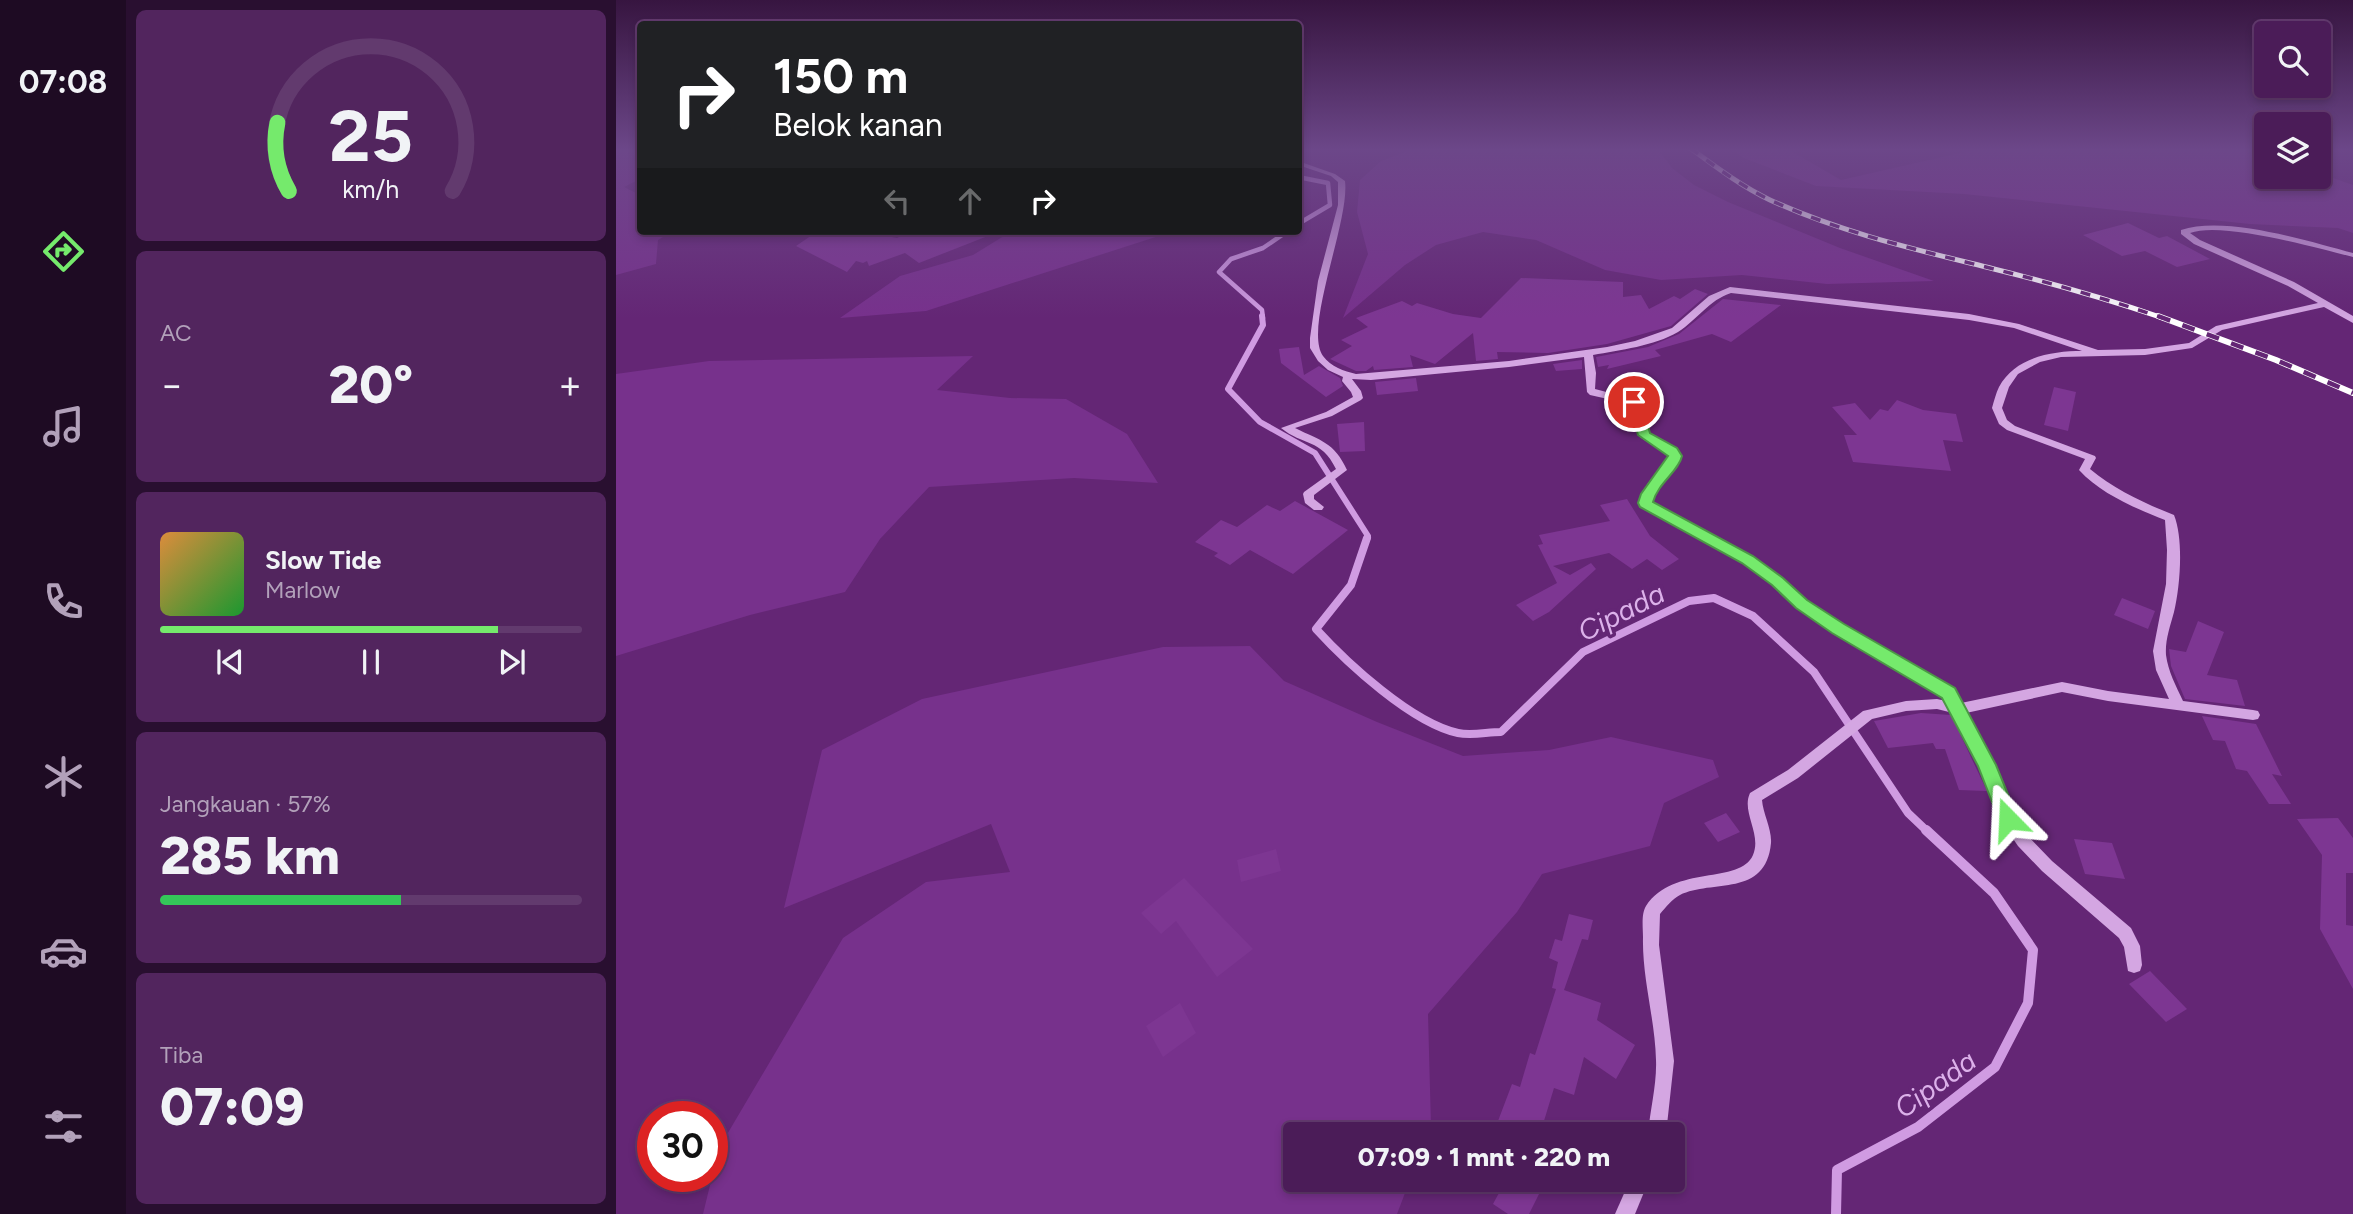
<!DOCTYPE html>
<html lang="id">
<meta charset="utf-8">
<style>
body{margin:0;font-family:Figtree,sans-serif;background:#52255e;color:#f1f3f6;height:100vh;display:flex;flex-direction:column;font-size:26px;white-space:nowrap}
*{box-sizing:border-box;margin:0}
p{font-size:23px;color:#b2a1ba}
.icon{flex:none;width:38px;height:38px;fill:none;stroke:currentColor;stroke-width:2;stroke-linecap:round;stroke-linejoin:round}
.map{position:relative;flex:1;overflow:hidden}
.details{display:flex;flex-direction:column;gap:10px;padding:10px;background:#290f30;width:490px}
.details>*{flex:none}
.guide{position:absolute;left:21px;top:21px;width:665px;height:214px;border-radius:7px;box-shadow:0 4px 10px #0003,0 0 0 2px #623a6e;background:#202124;color:#fff;overflow:hidden}
.buttons{position:absolute;left:1638px;top:21px;display:grid;gap:14px}
.buttons a{display:grid;place-items:center;width:77px;height:77px;border-radius:7px;background:#4b1c58;box-shadow:0 4px 10px #0003,0 0 0 2px #623a6e;font-size:35px}
.speed{position:absolute;left:21px;top:1101px;display:flex;gap:14px;font-size:35px;font-weight:700;text-align:center}
.speed>*{display:grid;place-content:center;width:91px;height:91px;border-radius:50%;background:#4b1c58;box-shadow:0 4px 10px #0003,0 0 0 2px #623a6e;line-height:1}
.speed .limit{border:10px solid #d22;background:#fff;color:#111}
.pin{position:absolute;display:grid;place-items:center;width:60px;height:60px;color:#fff;margin:-30px;border:4px solid #fff;border-radius:50%;box-shadow:0 2px 7px #0007}
.me{position:absolute;width:77px;margin:-38px;rotate:339deg;stroke-linejoin:round;filter:drop-shadow(0 0 5px #0008)}
.turn{display:flex;align-items:center;gap:24px;height:147px;padding:0 21px;font-size:32px}
.turn .icon{width:91px;height:91px;stroke-width:2.5}
.turn b{display:block;font-size:49px;line-height:60px}
.lanes{display:flex;align-items:center;height:66px;padding:0 21px;background:#0003;justify-content:center;gap:35px;direction:ltr}
.lanes .off{opacity:.35}
.big{font-size:52px;font-weight:800;line-height:1.1}
.details .tile{flex:1;display:flex;flex-direction:column;justify-content:center;gap:10px;min-width:0;padding:0 24px;border-radius:10px;background:#52255e}
.details .dial{align-items:center;gap:0}
.dial svg{height:182px;overflow:visible;fill:none;stroke:#623a6e;stroke-width:7;stroke-linecap:round;text-anchor:middle}
.dial text{fill:#f1f3f6;stroke:none}
.song{display:flex;align-items:center;gap:21px}
.cover{width:84px;height:84px;border-radius:10px;background:linear-gradient(135deg,hsl(30 70% 55%),hsl(130 70% 35%))}
.played{height:7px;border-radius:4px;background:linear-gradient(90deg,#75ea6c 80%,#623a6e 80%)}
.keys{display:flex;justify-content:space-around;direction:ltr}
.heat{display:flex;justify-content:space-between;align-items:center;font-size:38px;direction:ltr}
.charge{height:10px;border-radius:5px;background:linear-gradient(90deg,#34c759 57%,#623a6e 0)}
.trip{position:absolute;left:667px;top:1122px;width:402px;height:70px;border-radius:7px;background:#4b1c58;box-shadow:0 4px 10px #0003,0 0 0 2px #623a6e;font-weight:800;line-height:70px;text-align:center}
main{display:flex;flex:1;min-height:0}
.tabs{display:flex;flex-direction:column;width:126px;justify-content:space-around;align-items:center;background:#1e0b23;color:#b2a1ba}
.tabs .icon{width:49px;height:49px}
.tabs .current{color:#75ea6c}
.tabs b{font-size:32px;color:#f1f3f6}
.map>svg:first-child{display:block}
.green{fill:#77318c}
.lines{fill:none;stroke-linecap:round;stroke-linejoin:round}
.stream-far3{stroke:#d09be2;stroke-width:4.5}
.stream-far2{stroke:#d09be2;stroke-width:6}
.stream-far1{stroke:#d09be2;stroke-width:8}
.stream{stroke:#d09be2;stroke-width:10}
.building{fill:#7d3692}
.minor{fill:#d4a6e2;fill-rule:evenodd}
.rail-far1-casing{stroke:#fff;stroke-width:5}
.rail-casing{stroke:#fff;stroke-width:6}
.rail-far1{stroke:#642675;stroke-width:3.5;stroke-dasharray:10;stroke-linecap:butt}
.rail{stroke:#642675;stroke-width:4.5;stroke-dasharray:13;stroke-linecap:butt}
.route{fill:#75ea6c;stroke:#4c9846;stroke-width:2}
.labels{text-anchor:middle;dominant-baseline:central;stroke-width:7;stroke-linejoin:round;paint-order:stroke}
.water-label{font-size:28px;font-style:italic;fill:#dcb1ea;stroke:#642675}
</style>
<main>
<nav class="tabs">
<b>07:08</b>
<svg class="icon current" aria-label="directions" viewBox="0 0 24 24"><path d="M12 3l9 9-9 9-9-9zM9 14v-3h6M13 9l2 2-2 2"/></svg>
<svg class="icon" aria-label="music" viewBox="0 0 24 24"><path d="M9 18V5l10-2v13"/><circle cx="6" cy="18" r="3"/><circle cx="16" cy="16" r="3"/></svg>
<svg class="icon" aria-label="phone" viewBox="0 0 24 24"><path d="M5 4h4l2 5-3 2q2 4 5 5l2-3 5 2v4C11 20 4 13 5 4z"/></svg>
<svg class="icon" aria-label="climate" viewBox="0 0 24 24"><path d="M12 3v18M4 7l16 10M4 17L20 7"/></svg>
<svg class="icon" aria-label="car" viewBox="0 0 24 24"><path d="M5 17H2v-5l4-1 3-4h7l3 4 3 1v5h-3M9 17h6M6 11h13"/><circle cx="7" cy="17" r="2"/><circle cx="17" cy="17" r="2"/></svg>
<svg class="icon" aria-label="filters" viewBox="0 0 24 24"><path d="M4 7h16M4 17h16"/><circle cx="9" cy="7" r="2"/><circle cx="15" cy="17" r="2"/></svg>
</nav>
<section class="details">
<div class="tile dial"><svg viewBox="0 0 100 80">
<path d="M14 69A42 42 0 1 1 86 69"/>
<path d="M14 69A42 42 0 0 1 9 39" stroke="#75ea6c"/>
<text x="50" y="56" font-size="32" font-weight="700">25</text>
<text x="50" y="72" font-size="11">km/h</text>
</svg></div>
<div class="tile"><p>AC</p>
<div class="heat"><a>−</a><b class="big">20°</b><a>+</a></div>
</div>
<div class="tile">
<div class="song"><i class="cover"></i><div><b>Slow Tide</b><p>Marlow</p></div></div>
<div class="played"></div>
<div class="keys"><svg class="icon" aria-label="previous" viewBox="0 0 24 24"><path d="M18 5L8 12l10 7zM5 5v14"/></svg><svg class="icon" aria-label="pause" viewBox="0 0 24 24"><path d="M8 5v14M16 5v14"/></svg><svg class="icon" aria-label="next" viewBox="0 0 24 24"><path d="M6 5l10 7-10 7zM19 5v14"/></svg></div>
</div>
<div class="tile"><p>Jangkauan · 57%</p><b class="big">285 km</b><div class="charge"></div></div>
<div class="tile"><p>Tiba</p><b class="big">07:09</b></div>
</section>
<div class="map">
<svg width="1737" height="1214" viewBox="0 0 1737 1214">
<rect width="100%" height="100%" fill="#642675"/>
<g class="green">
<path d="M0,148H24V179L8,187L24,195V231H57L42,240L40,264L0,275Z"/>
<path d="M800,148H1041L1056,168L1078,185L1112,202L1224,248L1318,281L1211,284L1126,275L1045,280L989,270L920,240L867,232L820,245L789,265L727,318L752,254L741,212L744,180L765,161Z"/>
<path d="M1114,148H1170L1225,180L1366,148H1650V177H1703V173L1737,185V233L1722,228L1634,224L1348,194L1200,186L1128,158Z"/>
<path d="M396,231H549V234L310,311L224,318L284,276L357,255Z"/>
<path d="M357,356L321,390L394,398L450,399L511,434L542,483L458,478L313,487L264,539L229,592L134,615L0,656V374L93,361Z"/>
<path d="M634,646L668,681L761,722L847,756L933,750L995,737L1097,760L1103,777L1048,803L1034,846L926,874L901,912L812,1014L815,1126L812,1134H679V1180H794L781,1214H87L103,1148L227,938L310,882L394,872L375,824L168,908L206,750L306,699L547,647Z"/>
</g>
<g class="lines">
<g class="stream-far3">
<path d="M682,177L712,183L714,205L682,224"/>
<path d="M647,318L646,310L603,272L615,259L647,248L672,231"/>
</g>
<path class="stream-far2" d="M646,316L647,325L612,389L644,422L699,453L752,536L751,540"/>
<path class="stream-far1" d="M751,538L735,585L700,629C731,663 796,723 842,733C856,736 871,732 885,732L967,652L1073,601L1098,598L1137,616L1198,672L1292,813L1312,832"/>
<path class="stream" d="M1220,1214L1221,1170L1302,1127L1379,1067L1412,1003L1417,950L1378,893L1310,830"/>
</g>
<g class="building">
<path d="M1512,223L1543,238L1551,236L1594,259L1561,267L1529,251L1506,256L1467,235Z"/>
<path d="M202,231H244L281,238L292,233L300,236L307,231L382,232L303,263L289,253L253,266L251,261L247,263L240,261L231,272L180,246Z"/>
<path d="M905,278L1007,282V297L1025,295L1033,309L1058,296L1064,299L1079,289L1092,294L1055,326L991,344L932,353L881,352L882,359L860,361L857,333L819,364L794,355L797,367L758,370L757,366L750,371H740L714,359L736,346L725,340L752,327L740,318L786,301L796,306L801,303L837,314L865,318Z"/>
<path d="M1107,299L1165,305L1115,342L1096,334L1039,350L1045,356L991,369L993,365L982,367L980,357L1032,347L1063,334Z"/>
<path d="M683,347L688,375L703,366L724,378L727,386L710,397L665,363L663,349Z"/>
<path d="M966,360V369L940,371L937,364Z"/>
<path d="M800,378L802,391L761,395L759,382Z"/>
<path d="M1438,387L1460,392L1452,431L1428,425Z"/>
<path d="M1281,400L1307,410L1340,414L1347,442L1327,440L1335,471L1237,462L1228,435H1241L1216,407L1239,403L1254,420L1264,409L1272,411Z"/>
<path d="M748,422L749,451L724,452L721,424Z"/>
<path d="M1011,499L1034,536L1063,559L1046,570L1031,559L1016,569L993,553L937,566L954,575L975,563L980,569L933,612L917,621L900,605L941,583L922,545L927,544L923,535L994,521L984,505Z"/>
<path d="M679,501L732,530L677,574L634,550L614,565L598,556L602,553L579,542L605,520L621,527L651,505L664,511Z"/>
<path d="M1506,598L1539,611L1532,629L1498,615Z"/>
<path d="M1582,621L1608,632L1591,675L1621,680L1629,706L1569,699L1555,666L1553,649L1570,652Z"/>
<path d="M1305,713L1335,715L1371,791L1343,790L1329,749H1320L1317,743L1272,748L1258,721Z"/>
<path d="M1586,716L1640,724L1666,776L1656,774L1675,804H1653L1631,771L1620,769L1609,741L1597,740Z"/>
<path d="M1110,813L1124,832L1102,842L1088,823Z"/>
<path d="M1722,818L1737,838V873H1730V925L1737,926V989L1704,929L1706,855L1681,819Z"/>
<path d="M1458,839L1496,843L1509,879L1469,874Z"/>
<path d="M660,849L665,871L625,882L621,860Z"/>
<path d="M568,878L637,949L601,977L560,921L545,934L525,913Z"/>
<path d="M953,914L977,920L972,940L966,939L948,990L985,1003L981,1020L1019,1045L1000,1079L968,1057L958,1095L938,1088L924,1134H912L882,1121L896,1084L904,1087L914,1053L919,1055L940,989L936,988L942,962L933,958L939,939L946,941Z"/>
<path d="M1534,971L1571,1009L1550,1022L1513,984Z"/>
<path d="M564,1003L580,1033L547,1057L530,1026Z"/>
<path d="M890,1180H930L913,1214H892L877,1204Z"/>
</g>
<g class="lines">
<g class="minor">
<path d="M682,161L719,174L729,181C734,221 687,328 707,356C715,367 728,371 740,374L893,361L991,347L1019,341L1056,328L1093,296L1114,287L1353,314L1403,324L1482,350L1529,349L1573,343L1600,326L1702,303L1672,286L1578,244L1565,234V230C1609,215 1692,241 1737,253V257C1701,248 1606,221 1574,233L1584,240L1678,282L1737,316V323L1708,307L1606,330L1576,348L1529,355L1445,357L1424,362L1402,374L1393,387L1386,408L1391,420L1399,426L1479,456L1480,458L1474,469C1499,490 1528,503 1558,515C1568,540 1564,587 1558,612C1554,627 1549,640 1550,655C1552,671 1560,686 1567,701L1637,710L1642,711L1644,715L1642,719L1637,720L1492,701L1446,692L1350,713L1378,765L1398,816L1412,836L1436,861L1515,928L1524,946L1526,965L1524,971L1518,973L1512,971L1508,947L1503,938L1426,871L1402,846L1387,824L1364,766L1337,713L1321,709L1290,711L1256,719L1182,778L1146,800C1147,814 1156,829 1155,843C1150,898 1096,879 1064,895C1056,899 1050,907 1044,914L1043,945L1058,1061L1050,1134H1032C1034,1110 1041,1084 1040,1060C1039,1019 1026,978 1027,937C1027,928 1025,914 1030,906C1058,864 1124,885 1137,855C1146,834 1125,812 1134,793L1172,770L1247,711L1290,701L1321,699L1330,701L1328,697L1218,632L1182,607L1158,584L1128,563L1025,505L1024,503L1032,483L1054,457L1024,437L1014,404L974,395L971,392L968,357L893,367L755,380L736,379L745,391L747,398L745,400L716,416L679,428C705,441 718,442 731,470L698,495V499L708,507L706,510H698L689,503L687,494L688,492L720,469C705,438 687,446 665,428L710,412L737,397L735,392L726,381L727,377L712,370L702,361L694,348V338L702,281L722,205V182L715,176L682,165ZM1115,293L1353,320L1398,328L1466,351C1436,351 1399,357 1383,387C1380,393 1378,401 1376,408L1383,424L1391,430L1469,459L1463,470C1485,494 1519,508 1549,520L1551,550L1550,584L1537,651L1540,670L1553,699L1492,691L1446,682L1345,703L1338,689L1226,626L1190,601L1166,578L1136,557L1035,502C1040,482 1061,470 1064,456L1033,434L1021,400L979,389L980,373L977,355C1004,350 1038,346 1062,332C1081,320 1093,300 1115,293Z"/>
<path d="M1014,1180H1033L1019,1214H999Z"/>
</g>
<g class="rail-far1-casing">
<path id="rail-far1" d="M1074,148C1100,167 1125,186 1154,200C1226,233 1302,250 1378,269C1435,283 1491,299 1547,318"/>
</g>
<g class="rail-casing">
<path id="rail" d="M1542,316L1660,360L1737,393"/>
</g>
<use href="#rail-far1" class="rail-far1"/>
<use href="#rail" class="rail"/>
</g>
<linearGradient id="sky" x2="0" y2="1"><stop stop-color="#371540"/><stop offset="0.47" stop-color="#6c4789"/><stop offset="1" stop-color="#6c4789" stop-opacity="0"/></linearGradient>
<rect width="1737" height="318" fill="url(#sky)"/>
<path class="route" d="M1018,398L1025,402L1034,433L1061,448L1066,456C1063,471 1042,483 1037,502L1137,556L1167,578L1191,600L1228,624L1339,688L1380,765L1402,819L1399,825L1392,827L1385,825L1362,766L1326,698L1216,633L1180,608L1156,585L1126,563L1024,507L1022,503L1025,494L1052,456L1022,435L1012,402Z"/>
<g class="labels">
<g class="water-label">
<text transform="translate(1005 612) rotate(-27)">Cipada</text>
<text transform="translate(1319 1084) rotate(-36)">Cipada</text>
</g>
</g>
</svg>
<div class="buttons">
<a><svg class="icon" aria-label="search" viewBox="0 0 24 24"><circle cx="10" cy="10" r="6"/><path d="M15 15l6 6"/></svg></a>
<a><svg class="icon" aria-label="layers" viewBox="0 0 24 24"><path d="M12 4l9 5-9 5-9-5zM3 14l9 5 9-5"/></svg></a>
</div>
<div class="speed"><div class="limit">30</div></div>
<div class="pin" style="left:1018px;top:402px;background:#d93025"><svg class="icon" aria-label="arrive" viewBox="0 0 24 24"><path d="M6 21V4h12l-3 4 3 4H6"/></svg></div>
<svg class="me" style="left:1392px;top:819px" viewBox="-20 -20 40 40"><path d="M0-17L14 15 0 8-14 15z" fill="#75ea6c" stroke="#fff" stroke-width="4"/></svg>
<div class="trip">07:09 · 1 mnt · 220 m</div>
<div class="guide">
<div class="turn"><svg class="icon" aria-label="right" viewBox="0 0 24 24"><path d="M7 20v-9h11M14 6l5 5-5 5"/></svg><div><b>150 m</b>Belok kanan</div></div>
<div class="lanes"><svg class="icon off" aria-label="left" viewBox="0 0 24 24"><path d="M17 20v-9H6M10 6l-5 5 5 5"/></svg><svg class="icon off" aria-label="ahead" viewBox="0 0 24 24"><path d="M12 20V5M6 11l6-6 6 6"/></svg><svg class="icon" aria-label="right" viewBox="0 0 24 24"><path d="M7 20v-9h11M14 6l5 5-5 5"/></svg></div>
</div>
</div>
</main>
